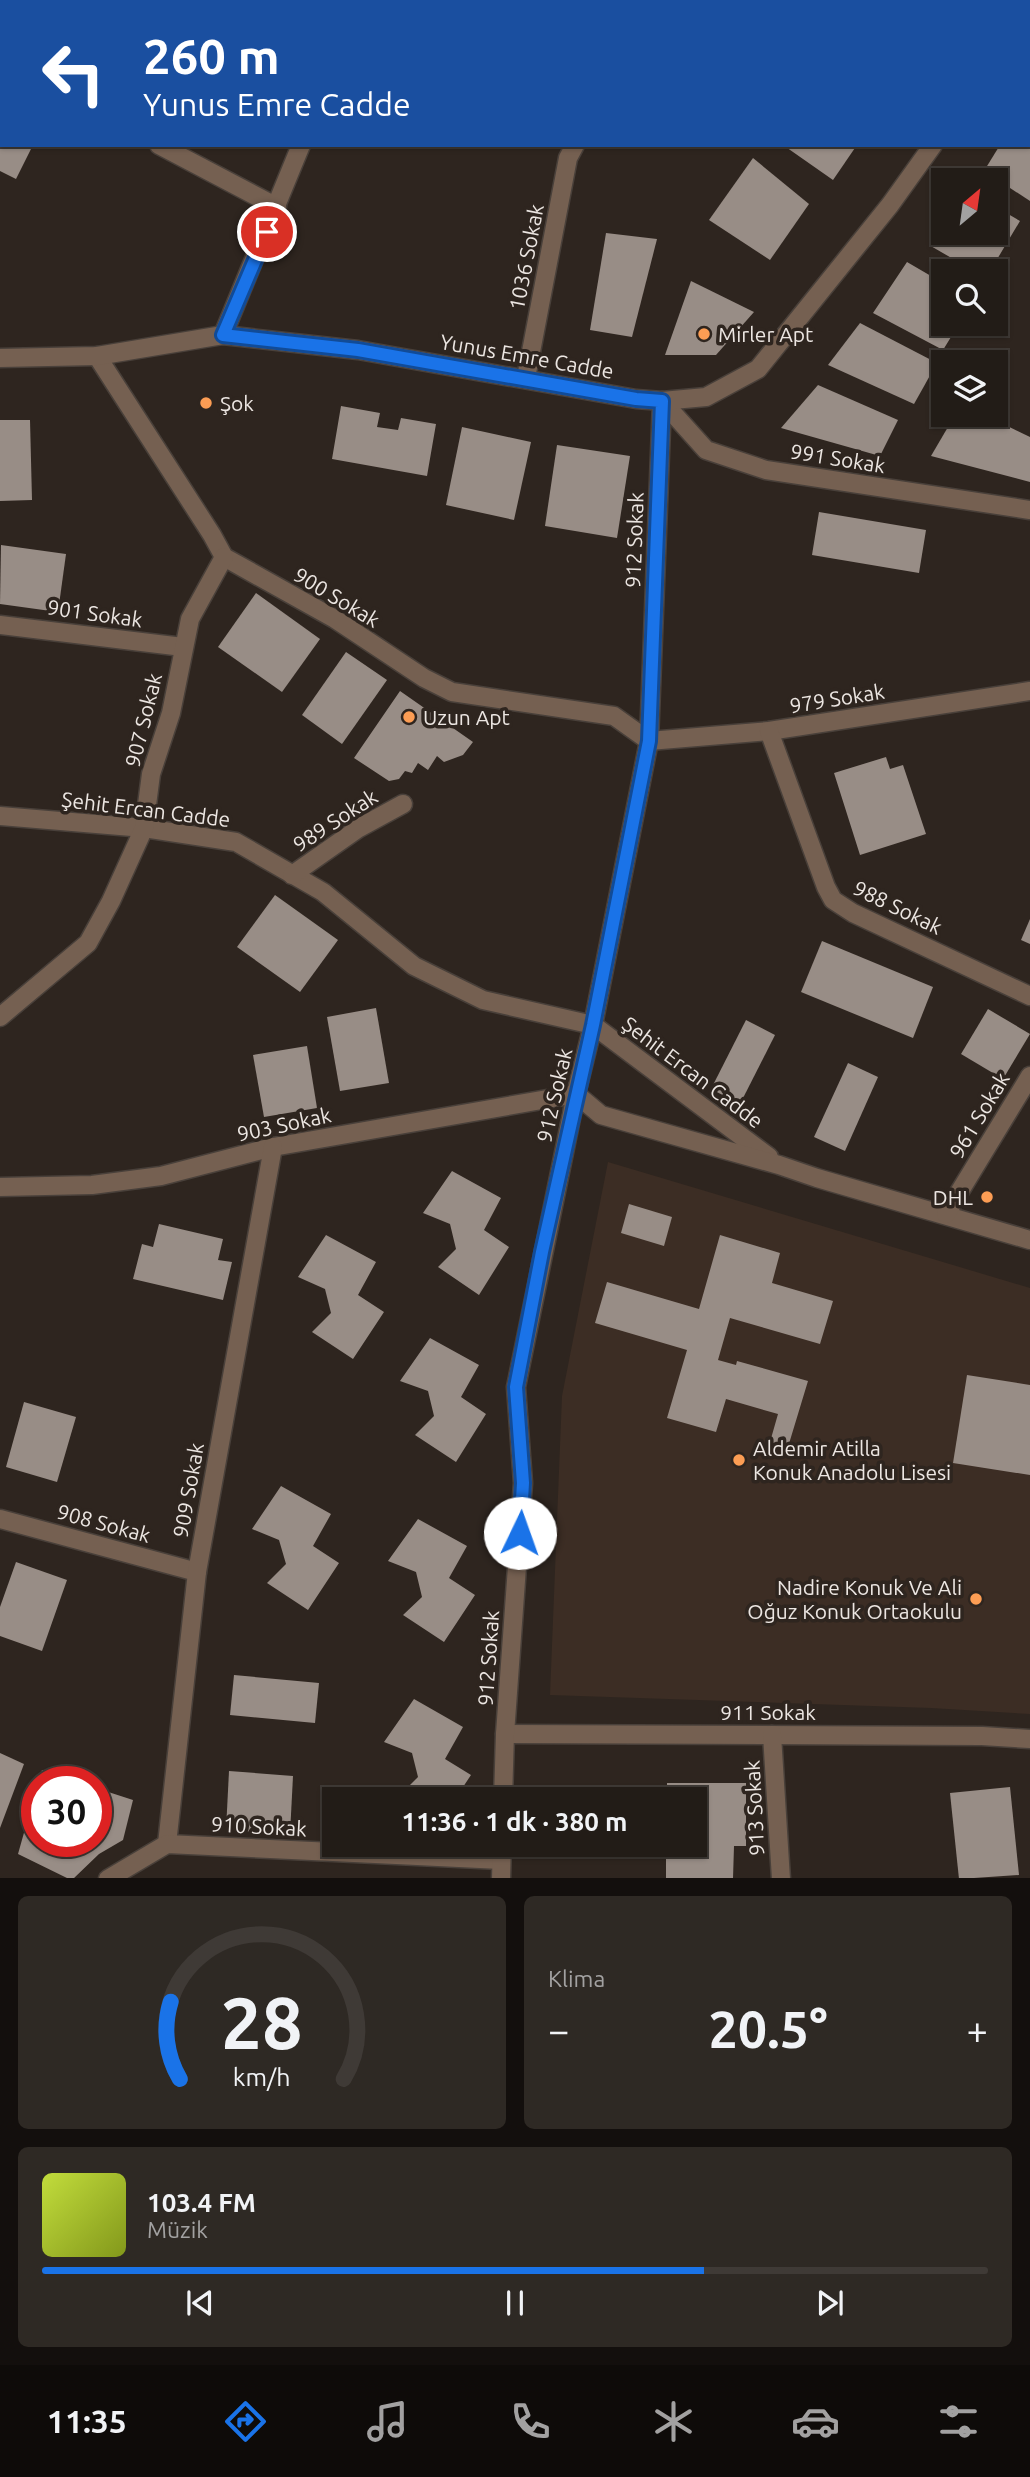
<!DOCTYPE html>
<html lang="tr">
<meta charset="utf-8">
<style>
body{margin:0;font-family:Ubuntu,sans-serif;background:#2e2924;color:#f1f3f6;height:100vh;display:flex;flex-direction:column;font-size:26px;white-space:nowrap}
*{box-sizing:border-box;margin:0}
p{font-size:23px;color:#a2a1a1}
.icon{flex:none;width:38px;height:38px;fill:none;stroke:currentColor;stroke-width:2;stroke-linecap:round;stroke-linejoin:round}
.map{position:relative;height:1878px;overflow:hidden}
.side{display:flex;flex-direction:column;gap:18px;padding:18px;background:#130f0d;flex:1}
.side>*{flex:none}
.hud{position:absolute;left:0px;top:0px;width:1031px;height:147px;box-shadow:0 2px 5px #0004,0 0 0 2px #3f3a36;background:#1a4fa0;color:#fff;overflow:hidden}
.needle{width:46px;rotate:29deg}
.buttons{position:absolute;left:931px;top:168px;display:grid;gap:14px}
.buttons a{display:grid;place-items:center;width:77px;height:77px;border-radius:0px;background:#221c17;box-shadow:0 2px 5px #0004,0 0 0 2px #3f3a36;font-size:35px}
.speed{position:absolute;left:21px;top:1766px;display:flex;gap:14px;font-size:35px;font-weight:700;text-align:center}
.speed>*{display:grid;place-content:center;width:91px;height:91px;border-radius:50%;background:#221c17;box-shadow:0 2px 5px #0004,0 0 0 2px #3f3a36;line-height:1}
.speed .limit{border:10px solid #d22;background:#fff;color:#111}
.pin{position:absolute;display:grid;place-items:center;width:60px;height:60px;color:#fff;margin:-30px;border:4px solid #fff;border-radius:50%;box-shadow:0 2px 7px #0007}
.me{position:absolute;width:77px;margin:-38px;rotate:3deg;stroke-linejoin:round;filter:drop-shadow(0 0 5px #0008)}
.turn{display:flex;align-items:center;gap:24px;height:147px;padding:0 28px;font-size:32px}
.turn .icon{width:91px;height:91px;stroke-width:2.5}
.turn b{display:block;font-size:49px;line-height:60px}
.big{font-size:52px;font-weight:700;line-height:1.1}
.side .tile{flex:1;display:flex;flex-direction:column;justify-content:center;gap:10px;min-width:0;padding:0 24px;border-radius:10px;background:#2e2924}
.side .dial{align-items:center;gap:0}
.dial svg{height:182px;overflow:visible;fill:none;stroke:#3f3a36;stroke-width:7;stroke-linecap:round;text-anchor:middle}
.dial text{fill:#f1f3f6;stroke:none}
.song{display:flex;align-items:center;gap:21px}
.cover{width:84px;height:84px;border-radius:10px;background:linear-gradient(135deg,hsl(70 70% 55%),hsl(70 70% 35%))}
.played{height:7px;border-radius:4px;background:linear-gradient(90deg,#1a73e8 70%,#3f3a36 70%)}
.keys{display:flex;justify-content:space-around;direction:ltr}
.heat{display:flex;justify-content:space-between;align-items:center;font-size:38px;direction:ltr}
.side .tiles{flex:1;display:grid;gap:18px;grid-template-columns:1fr 1fr}
.tile:last-child{grid-column:span 2}
.trip{position:absolute;left:322px;top:1787px;width:385px;height:70px;border-radius:0px;background:#221c17;box-shadow:0 2px 5px #0004,0 0 0 2px #3f3a36;font-weight:700;line-height:70px;text-align:center}
.dock{display:flex;height:112px;justify-content:space-around;align-items:center;background:#0e0b09;color:#a2a1a1}
.dock .icon{width:49px;height:49px}
.dock .on{color:#1a73e8}
.dock b{font-size:32px;color:#f1f3f6}
.map>svg:first-child{display:block}
.built{fill:#3c2d24}
.building{fill:#988d86}
.lines{fill:none;stroke-linecap:round;stroke-linejoin:round}
.minor-casing{stroke:#49403a;stroke-width:21}
.tertiary-casing{stroke:#49403a;stroke-width:21}
.minor{stroke:#756051;stroke-width:18}
.tertiary{stroke:#756051;stroke-width:18}
.route-casing{stroke:#114b97;stroke-width:18}
.route{stroke:#1a73e8;stroke-width:12}
.poi-dot{fill:#fc9d54;stroke:#2e251f;stroke-width:2.5}
.labels{text-anchor:middle;dominant-baseline:central;stroke-width:7;stroke-linejoin:round;paint-order:stroke}
.street-label{font-size:21px;fill:#ece6e2;stroke:#2e251f}
.poi-label{font-size:21px;fill:#ece6e2;stroke:#2e251f;text-anchor:start}
</style>
<div class="map">
<svg width="1030" height="1879" viewBox="0 0 1030 1879">
<rect width="100%" height="100%" fill="#2e251f"/>
<path class="built" d="M608,1162L1030,1288V1714L931,1708L550,1695L562,1396Z"/>
<g class="building">
<path d="M0,145H33L16,179L0,171Z"/>
<path d="M783,145H857L833,180Z"/>
<path d="M1000,145H1030V201L984,171Z"/>
<path d="M753,158L809,204L770,260L709,220Z"/>
<path d="M996,207L1020,221L990,271H974L929,245L943,221V233H996Z"/>
<path d="M606,233L657,239L632,337L590,330Z"/>
<path d="M907,262L943,283V324H959L943,350L873,313Z"/>
<path d="M691,281L754,312L716,355H665Z"/>
<path d="M860,323L937,363L914,404L828,365Z"/>
<path d="M818,385L898,420L880,456L781,428Z"/>
<path d="M341,406L380,413L377,427L398,430L401,418L436,424L427,476L332,459Z"/>
<path d="M955,415H985L1030,437V482L931,456Z"/>
<path d="M0,420H30L32,500L0,501Z"/>
<path d="M462,427L531,442L514,520L446,505Z"/>
<path d="M557,445L630,456L617,538L545,526Z"/>
<path d="M819,512L926,530L919,573L812,555Z"/>
<path d="M1,545L66,554L58,612L0,604Z"/>
<path d="M256,593L320,639L282,692L218,647Z"/>
<path d="M346,652L387,680L342,744L302,715Z"/>
<path d="M400,691L473,742L463,755L444,762L437,756L428,770L418,763L412,773L405,771L399,779L389,781L354,758Z"/>
<path d="M886,757L890,769L903,765L926,834L860,855L834,773Z"/>
<path d="M275,895L338,940L300,992L237,947Z"/>
<path d="M1030,919V944L1021,940Z"/>
<path d="M822,941L933,987L913,1038L801,992Z"/>
<path d="M376,1008L389,1083L340,1091L327,1017Z"/>
<path d="M988,1009L1030,1034L1003,1079L961,1054Z"/>
<path d="M746,1020L775,1035L740,1104L711,1089Z"/>
<path d="M307,1046L317,1108L264,1117L253,1055Z"/>
<path d="M848,1063L878,1077L845,1151L814,1137Z"/>
<path d="M452,1171L501,1198L484,1230L509,1247L479,1295L438,1267L456,1249L450,1224L423,1213Z"/>
<path d="M629,1204L672,1217L664,1246L621,1233Z"/>
<path d="M159,1224L223,1239L218,1260L232,1262L223,1300L133,1279L142,1244L153,1247Z"/>
<path d="M326,1235L376,1262L358,1295L384,1312L353,1359L312,1332L331,1313L325,1289L298,1277Z"/>
<path d="M720,1235L780,1253L772,1283L833,1301L820,1344L730,1318L718,1360L736,1365L737,1361L808,1381L788,1447L770,1442L778,1414L726,1399L716,1432L667,1418L687,1350L595,1323L607,1282L699,1309Z"/>
<path d="M430,1338L479,1365L461,1397L486,1414L456,1462L415,1435L434,1416L428,1391L400,1381Z"/>
<path d="M967,1375L1030,1385V1475L953,1463Z"/>
<path d="M24,1402L76,1417L57,1482L6,1467Z"/>
<path d="M281,1486L331,1514L313,1546L339,1563L308,1610L267,1583L286,1564L279,1540L252,1529Z"/>
<path d="M418,1519L467,1546L449,1578L475,1595L444,1642L403,1615L422,1597L416,1572L388,1561Z"/>
<path d="M16,1562L67,1580L42,1651L0,1636V1607Z"/>
<path d="M234,1675L319,1683L315,1723L230,1715Z"/>
<path d="M414,1699L463,1727L445,1759L471,1775L455,1799H404L399,1796L418,1777L412,1753L384,1742Z"/>
<path d="M0,1753L24,1764L0,1828Z"/>
<path d="M42,1770L76,1781V1782H38Z"/>
<path d="M229,1771L293,1776L290,1834L226,1830Z"/>
<path d="M667,1783H746V1846H734L733,1879H666V1844H695V1799H667Z"/>
<path d="M1010,1787L1019,1875L959,1879L950,1793Z"/>
<path d="M96,1788L133,1800L123,1840L99,1854L73,1879H69L18,1854L36,1790L37,1841H96Z"/>
</g>
<g class="lines">
<g class="minor-casing">
<g id="minor">
<path d="M357,2L358,0"/>
<path d="M662,2L663,0"/>
<path d="M0,63L2,64"/>
<path d="M1029,111H1030"/>
<path d="M159,145L277,207"/>
<path d="M223,335L301,145"/>
<path d="M97,356L212,535L224,557L335,619L424,678L452,692L614,716L649,741L769,731L1030,691"/>
<path d="M526,378L568,158L575,145"/>
<path d="M662,401L706,450L766,470L1030,510"/>
<path d="M0,625L183,647"/>
<path d="M769,731L826,887L833,900L853,913L1030,996"/>
<path d="M0,816L144,828L236,842L323,892L414,966L483,1000L593,1025L769,1157"/>
<path d="M292,875L359,828L403,804"/>
<path d="M0,1017L88,943L111,901L144,828L151,774L171,713L190,619L224,557"/>
<path d="M0,1187L92,1185L161,1176L273,1147L576,1094L601,1115L779,1165L817,1178L1030,1240"/>
<path d="M946,1214L1030,1076"/>
<path d="M0,1519L197,1572"/>
<path d="M505,1734L982,1736L1030,1739"/>
<path d="M772,1735L781,1879"/>
<path d="M503,1799L505,1734L523,1483L516,1387L576,1094L593,1025L649,741L662,401"/>
<path d="M167,1844L197,1572L273,1147"/>
<path d="M108,1879L167,1844L501,1860"/>
<path d="M501,1879L502,1844"/>
</g>
</g>
<g class="tertiary-casing">
<g id="tertiary">
<path d="M1029,2L1030,0"/>
<path d="M0,358L97,356L223,335L358,350L636,399L662,401L706,397L758,369L890,205L933,145"/>
</g>
</g>
<use href="#minor" class="minor"/>
<use href="#tertiary" class="tertiary"/>
</g>
<g class="lines">
<g class="route-casing">
<path id="route" d="M267,232L223,335L358,350L636,399L662,401L649,741L593,1025L542,1252L516,1387L523,1483L520,1533"/>
</g>
<use href="#route" class="route"/>
</g>
<g class="poi-dot">
<circle cx="704" cy="334" r="7"/>
<circle cx="206" cy="403" r="7"/>
<circle cx="409" cy="717" r="7"/>
<circle cx="987" cy="1197" r="7"/>
<circle cx="739" cy="1460" r="7"/>
<circle cx="976" cy="1599" r="7"/>
</g>
<g class="labels">
<g class="street-label">
<text transform="translate(526 257) rotate(-79)">1036 Sokak</text>
<text transform="translate(527 356) rotate(10)">Yunus Emre Cadde</text>
<text transform="translate(838 458) rotate(9)">991 Sokak</text>
<text transform="translate(634 540) rotate(-88)">912 Sokak</text>
<text transform="translate(337 597) rotate(31)">900 Sokak</text>
<text transform="translate(95 613) rotate(8)">901 Sokak</text>
<text transform="translate(837 698) rotate(-9)">979 Sokak</text>
<text transform="translate(143 720) rotate(-76)">907 Sokak</text>
<text transform="translate(146 809) rotate(7)">Şehit Ercan Cadde</text>
<text transform="translate(335 820) rotate(-33)">989 Sokak</text>
<text transform="translate(898 907) rotate(26)">988 Sokak</text>
<text transform="translate(693 1072) rotate(37)">Şehit Ercan Cadde</text>
<text transform="translate(554 1095) rotate(-77)">912 Sokak</text>
<text transform="translate(979 1115) rotate(-59)">961 Sokak</text>
<text transform="translate(284 1124) rotate(-12)">903 Sokak</text>
<text transform="translate(188 1490) rotate(-80)">909 Sokak</text>
<text transform="translate(104 1523) rotate(15)">908 Sokak</text>
<text transform="translate(488 1658) rotate(-86)">912 Sokak</text>
<text x="768" y="1712">911 Sokak</text>
<text transform="translate(754 1808) rotate(-93)">913 Sokak</text>
<text transform="translate(259 1826) rotate(3)">910 Sokak</text>
</g>
<g class="poi-label">
<text x="718" y="334">Mirler Apt</text>
<text x="220" y="403">Şok</text>
<text x="423" y="717">Uzun Apt</text>
<text x="973" y="1197" text-anchor="end">DHL</text>
<text x="753" y="1448">Aldemir Atilla<tspan x="753" dy="24">Konuk Anadolu Lisesi</tspan></text>
<text x="962" y="1587" text-anchor="end">Nadire Konuk Ve Ali<tspan x="962" dy="24">Oğuz Konuk Ortaokulu</tspan></text>
</g>
</g>
</svg>
<div class="buttons">
<a><svg class="needle" viewBox="-14 -14 28 28"><path d="M0-13l5 13h-10z" fill="#e53935"/><path d="M0 13l5-13h-10z" fill="#a2a1a1"/></svg></a>
<a><svg class="icon" aria-label="search" viewBox="0 0 24 24"><circle cx="10" cy="10" r="6"/><path d="M15 15l6 6"/></svg></a>
<a><svg class="icon" aria-label="layers" viewBox="0 0 24 24"><path d="M12 4l9 5-9 5-9-5zM3 14l9 5 9-5"/></svg></a>
</div>
<div class="speed"><div class="limit">30</div></div>
<div class="pin" style="left:267px;top:232px;background:#d93025"><svg class="icon" aria-label="arrive" viewBox="0 0 24 24"><path d="M6 21V4h12l-3 4 3 4H6"/></svg></div>
<svg class="me" style="left:520px;top:1533px" viewBox="-20 -20 40 40"><circle r="19" fill="#fff"/><path d="M0-13L10 11 0 6-10 11z" fill="#1a73e8"/></svg>
<div class="trip">11:36 · 1 dk · 380 m</div>
<div class="hud">
<div class="turn"><svg class="icon" aria-label="left" viewBox="0 0 24 24"><path d="M17 20v-9H6M10 6l-5 5 5 5"/></svg><div><b>260 m</b>Yunus Emre Cadde</div></div>
</div>
</div>
<section class="side">
<div class="tiles">
<div class="tile dial"><svg viewBox="0 0 100 80">
<path d="M14 69A42 42 0 1 1 86 69"/>
<path d="M14 69A42 42 0 0 1 10 35" stroke="#1a73e8"/>
<text x="50" y="56" font-size="32" font-weight="700">28</text>
<text x="50" y="72" font-size="11">km/h</text>
</svg></div>
<div class="tile"><p>Klima</p>
<div class="heat"><a>−</a><b class="big">20.5°</b><a>+</a></div>
</div>
<div class="tile">
<div class="song"><i class="cover"></i><div><b>103.4 FM</b><p>Müzik</p></div></div>
<div class="played"></div>
<div class="keys"><svg class="icon" aria-label="previous" viewBox="0 0 24 24"><path d="M18 5L8 12l10 7zM5 5v14"/></svg><svg class="icon" aria-label="pause" viewBox="0 0 24 24"><path d="M8 5v14M16 5v14"/></svg><svg class="icon" aria-label="next" viewBox="0 0 24 24"><path d="M6 5l10 7-10 7zM19 5v14"/></svg></div>
</div>
</div>
</section>
<nav class="dock">
<b>11:35</b>
<svg class="icon on" aria-label="directions" viewBox="0 0 24 24"><path d="M12 3l9 9-9 9-9-9zM9 14v-3h6M13 9l2 2-2 2"/></svg>
<svg class="icon" aria-label="music" viewBox="0 0 24 24"><path d="M9 18V5l10-2v13"/><circle cx="6" cy="18" r="3"/><circle cx="16" cy="16" r="3"/></svg>
<svg class="icon" aria-label="phone" viewBox="0 0 24 24"><path d="M5 4h4l2 5-3 2q2 4 5 5l2-3 5 2v4C11 20 4 13 5 4z"/></svg>
<svg class="icon" aria-label="climate" viewBox="0 0 24 24"><path d="M12 3v18M4 7l16 10M4 17L20 7"/></svg>
<svg class="icon" aria-label="car" viewBox="0 0 24 24"><path d="M5 17H2v-5l4-1 3-4h7l3 4 3 1v5h-3M9 17h6M6 11h13"/><circle cx="7" cy="17" r="2"/><circle cx="17" cy="17" r="2"/></svg>
<svg class="icon" aria-label="filters" viewBox="0 0 24 24"><path d="M4 7h16M4 17h16"/><circle cx="9" cy="7" r="2"/><circle cx="15" cy="17" r="2"/></svg>
</nav>
